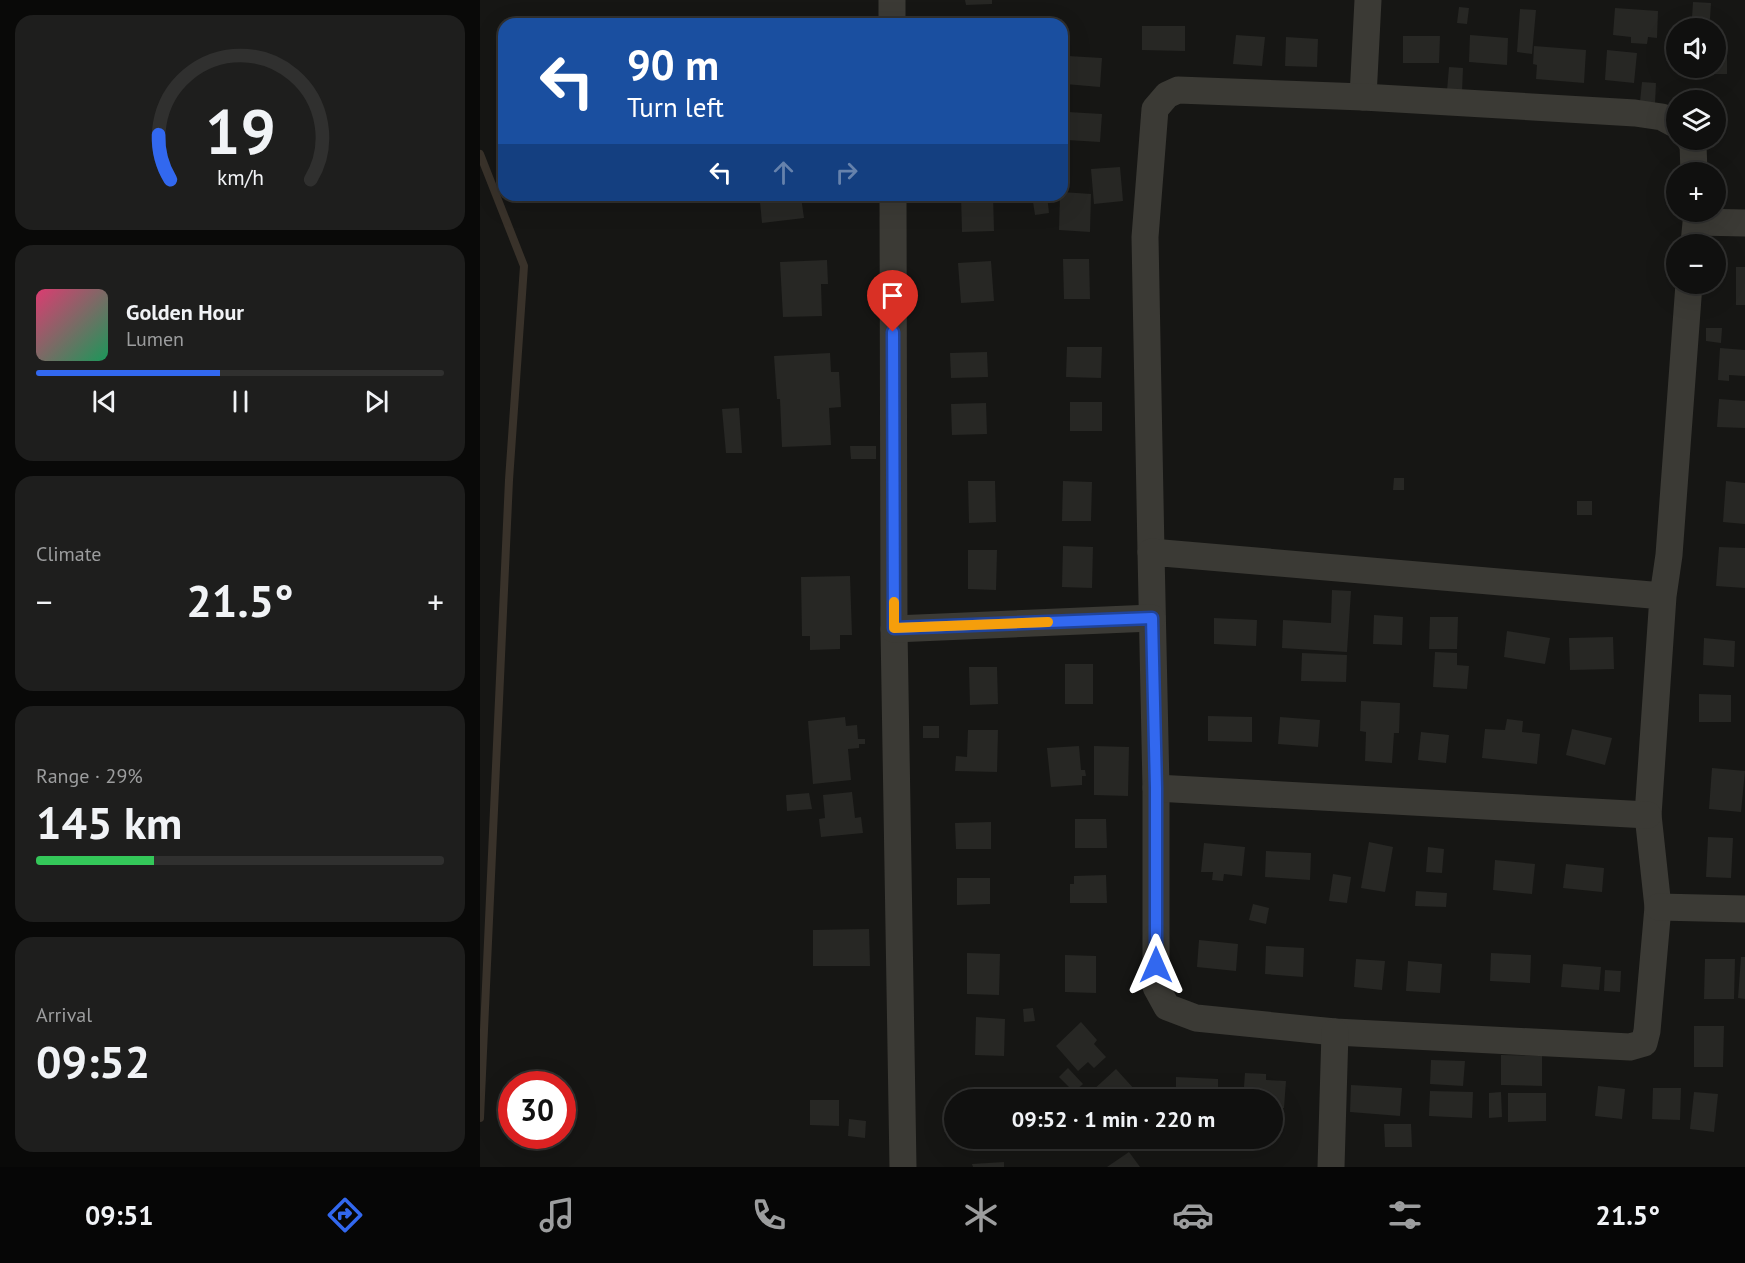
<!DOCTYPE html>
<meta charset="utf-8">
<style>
body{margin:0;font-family:"PT Sans",sans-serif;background:#1e1e1d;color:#f1f3f6;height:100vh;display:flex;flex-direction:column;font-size:22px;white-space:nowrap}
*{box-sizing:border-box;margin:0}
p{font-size:20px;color:#9c9d9e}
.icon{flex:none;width:33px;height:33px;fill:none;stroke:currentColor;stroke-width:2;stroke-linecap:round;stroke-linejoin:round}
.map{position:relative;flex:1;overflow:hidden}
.side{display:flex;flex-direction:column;gap:15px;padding:15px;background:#090908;width:480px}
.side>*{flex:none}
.top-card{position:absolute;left:18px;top:18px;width:570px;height:183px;border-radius:18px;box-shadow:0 6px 24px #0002,0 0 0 2px #30302f;background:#1a4fa0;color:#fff;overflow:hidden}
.fabs{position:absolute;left:1186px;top:18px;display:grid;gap:12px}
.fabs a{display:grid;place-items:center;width:60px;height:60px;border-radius:50%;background:#10100f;box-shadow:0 6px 24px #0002,0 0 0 2px #30302f;font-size:30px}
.speed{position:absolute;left:18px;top:1071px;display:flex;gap:12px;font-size:30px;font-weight:700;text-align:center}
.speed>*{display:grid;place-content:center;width:78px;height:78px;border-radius:50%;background:#10100f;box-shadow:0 6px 24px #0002,0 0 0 2px #30302f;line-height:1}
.speed .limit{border:9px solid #d22;background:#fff;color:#111}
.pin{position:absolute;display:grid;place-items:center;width:51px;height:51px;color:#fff;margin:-62px -26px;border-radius:50% 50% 50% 0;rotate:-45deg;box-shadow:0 0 6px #0007}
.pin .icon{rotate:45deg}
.me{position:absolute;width:66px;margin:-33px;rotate:0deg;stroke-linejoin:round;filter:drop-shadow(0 0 4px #0008)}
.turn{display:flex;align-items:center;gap:21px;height:126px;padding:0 30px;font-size:27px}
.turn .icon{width:78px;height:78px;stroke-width:2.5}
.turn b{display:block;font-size:42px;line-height:51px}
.lanes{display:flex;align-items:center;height:57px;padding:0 30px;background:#0003;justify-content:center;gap:30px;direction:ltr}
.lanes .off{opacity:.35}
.big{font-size:45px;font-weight:600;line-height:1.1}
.side .card{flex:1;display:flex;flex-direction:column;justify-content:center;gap:9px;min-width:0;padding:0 21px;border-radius:18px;background:#1e1e1d}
.side .dial{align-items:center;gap:0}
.dial svg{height:156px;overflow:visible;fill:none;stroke:#30302f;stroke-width:7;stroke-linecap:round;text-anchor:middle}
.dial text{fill:#f1f3f6;stroke:none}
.song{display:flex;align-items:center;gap:18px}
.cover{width:72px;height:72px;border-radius:9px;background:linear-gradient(135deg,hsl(340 70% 55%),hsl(150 70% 35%))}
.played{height:6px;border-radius:3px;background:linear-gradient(90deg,#3268ef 45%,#30302f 45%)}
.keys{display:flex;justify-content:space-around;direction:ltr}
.heat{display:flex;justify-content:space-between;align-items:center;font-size:33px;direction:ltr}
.charge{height:9px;border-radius:4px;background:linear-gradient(90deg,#34c759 29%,#30302f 0)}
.trip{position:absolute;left:464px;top:1089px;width:339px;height:60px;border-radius:30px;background:#10100f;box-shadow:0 6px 24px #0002,0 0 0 2px #30302f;font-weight:600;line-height:60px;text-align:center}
.dock{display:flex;height:96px;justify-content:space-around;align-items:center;background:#060606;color:#9c9d9e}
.dock .icon{width:42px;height:42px}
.dock .selected{color:#3268ef}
.dock b{font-size:27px;color:#f1f3f6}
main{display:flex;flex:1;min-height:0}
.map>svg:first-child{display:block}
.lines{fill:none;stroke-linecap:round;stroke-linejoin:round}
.stream{stroke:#39322a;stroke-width:8}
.building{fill:#272724}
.minor{stroke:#3b3a35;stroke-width:27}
.route-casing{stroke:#20449b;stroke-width:15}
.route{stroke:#3268ef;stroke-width:10}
.slow{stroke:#f59e0b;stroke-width:10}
</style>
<main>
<section class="side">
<div class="card dial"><svg viewBox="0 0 100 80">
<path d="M14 69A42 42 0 1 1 86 69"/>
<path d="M14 69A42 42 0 0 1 8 46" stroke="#3268ef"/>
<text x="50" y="56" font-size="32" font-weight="700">19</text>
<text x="50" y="72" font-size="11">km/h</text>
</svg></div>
<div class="card">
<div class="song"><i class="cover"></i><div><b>Golden Hour</b><p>Lumen</p></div></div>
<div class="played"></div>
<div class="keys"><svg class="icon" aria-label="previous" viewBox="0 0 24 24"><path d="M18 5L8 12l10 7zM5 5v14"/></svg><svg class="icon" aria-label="pause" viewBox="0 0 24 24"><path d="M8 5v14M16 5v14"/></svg><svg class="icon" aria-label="next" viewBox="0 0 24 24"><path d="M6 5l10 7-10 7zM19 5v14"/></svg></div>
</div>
<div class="card"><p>Climate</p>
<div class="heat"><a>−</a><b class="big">21.5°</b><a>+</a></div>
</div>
<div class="card"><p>Range · 29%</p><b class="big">145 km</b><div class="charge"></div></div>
<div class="card"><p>Arrival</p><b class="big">09:52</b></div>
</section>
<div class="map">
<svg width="1265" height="1167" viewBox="0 0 1265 1167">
<rect width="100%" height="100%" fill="#161614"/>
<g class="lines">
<path class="stream" d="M0,154L44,266L29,480L0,1118"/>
</g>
<g class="building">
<path d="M485,0H512V4L486,5Z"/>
<path d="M1213,2L1231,3L1230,19L1212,18Z"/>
<path d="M979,7L989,8L987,24L977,23Z"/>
<path d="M1135,8L1178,11L1177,38L1168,37L1167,44L1151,43V37L1133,35Z"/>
<path d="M1040,9L1056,10L1052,54L1037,52Z"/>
<path d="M662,26H705V51L662,50Z"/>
<path d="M756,35L785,37L782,66L753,64Z"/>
<path d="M990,35L1028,38L1027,65L989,62Z"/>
<path d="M923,36H960L959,63H923Z"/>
<path d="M806,37L838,39L837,67L805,66Z"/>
<path d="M1054,46L1106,50L1104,83L1056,79L1057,65L1053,64Z"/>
<path d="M1236,46H1247V74H1207V68H1236Z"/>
<path d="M1127,50L1157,53L1154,83L1125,80Z"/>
<path d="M588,56L622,58L620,87L585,84Z"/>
<path d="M969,67L983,68L982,92L967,91Z"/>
<path d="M1162,82L1176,83L1175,104L1160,102Z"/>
<path d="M588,112L622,114L620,142L587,140Z"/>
<path d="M640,167L643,201L614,204L611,169Z"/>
<path d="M582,192L611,194L610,232L579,230L580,195H582Z"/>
<path d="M481,195H513L514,231L482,232Z"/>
<path d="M552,195H567L569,213L555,215Z"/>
<path d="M321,197L324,218L282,223L280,202Z"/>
<path d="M583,259H609L610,299H584Z"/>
<path d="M347,260L348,284H341L342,316L303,317L300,262Z"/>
<path d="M511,261L514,301L481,303L478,263Z"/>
<rect x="1256" y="267" width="9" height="38"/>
<path d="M1226,328H1242L1241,343L1226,341Z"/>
<path d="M587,347H622L621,378L586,377Z"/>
<path d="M1240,348L1265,350V376L1249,375V381L1238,380Z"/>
<path d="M507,352L508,377L471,378L470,353Z"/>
<path d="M350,353L351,372H359L361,407L349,408L351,445L302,447L300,399H297L294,356Z"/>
<path d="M1239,399L1265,401V428L1237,427Z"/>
<rect x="590" y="402" width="32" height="29"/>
<path d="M506,403L507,434L472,435L471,404Z"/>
<path d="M259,408L262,453H246L242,409Z"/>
<path d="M370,446H396V459H371Z"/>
<path d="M914,478H924V490H913Z"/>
<path d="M488,481H515L516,522L489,523Z"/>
<path d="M583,481L612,482L611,521H582Z"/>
<path d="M1246,481L1265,483V524L1243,522Z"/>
<rect x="1097" y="501" width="15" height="14"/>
<path d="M583,546L613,547L612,588L582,587Z"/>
<path d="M1239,547L1265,548V588L1236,586Z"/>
<path d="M488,550H517L516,590L488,589Z"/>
<path d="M370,576L372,635H360V649L330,650V636H322L321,577Z"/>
<path d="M852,590L871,591L867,652L802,648L803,620L851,623Z"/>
<path d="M894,615L923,617L922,645L893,644Z"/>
<path d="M950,617H978L977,649H949Z"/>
<path d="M734,618L777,620L776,646L734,644Z"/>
<path d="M1027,631L1070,638L1065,664L1024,657Z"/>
<path d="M1133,637L1134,669L1090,670L1089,638Z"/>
<path d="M1224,638L1255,641L1254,667L1223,665Z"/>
<path d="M955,652L977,653V665L989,666L987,689L953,687Z"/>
<path d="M822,653L867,655L866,682L821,681Z"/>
<rect x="585" y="664" width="28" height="40"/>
<path d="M489,667H517L518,704L490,705Z"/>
<path d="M1219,694L1251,695V722H1219Z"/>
<path d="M881,701L920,703L919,733H914L912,763L885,761L886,732L880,731Z"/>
<path d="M728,716L772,717V742L728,741Z"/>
<path d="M365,717L366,726L377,725L378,739H385V744H379V748L368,749L371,780L333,784L328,721Z"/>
<path d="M800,717L840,720L838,747L798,744Z"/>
<path d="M1027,719L1043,721L1042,732L1060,734L1057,764L1002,758L1005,729L1025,730Z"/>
<rect x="443" y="726" width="16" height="12"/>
<path d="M1092,729L1132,738L1125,765L1086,755Z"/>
<path d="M488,730H518L517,772L475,771L476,756L487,757Z"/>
<path d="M941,732L969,735L966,763L938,760Z"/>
<path d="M599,746L601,770H605L606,776H602V785L571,787L567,748Z"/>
<path d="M614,746L649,747L648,796L614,795Z"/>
<path d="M1232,768L1265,771L1261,812L1229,809Z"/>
<path d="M372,792L375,818L381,817L383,833L341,837L339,819L345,818L343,795Z"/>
<path d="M329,793L332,809L307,811L306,795Z"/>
<path d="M595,819H626L627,848H595Z"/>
<path d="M511,822V849H476L475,823Z"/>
<path d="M1228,837L1253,838L1251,878L1226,877Z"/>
<path d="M889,842L913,847L905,892L881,888Z"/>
<path d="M724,843L765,847L762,876L744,874L743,881L732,880L733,872H721Z"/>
<path d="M948,847L964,849L962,873L946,872Z"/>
<path d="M786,851L831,853L830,880L785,877Z"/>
<path d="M1015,860L1055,864L1052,894L1013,890Z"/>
<path d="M1086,864L1124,868L1122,892L1083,888Z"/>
<path d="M853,874L871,877L867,903L849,901Z"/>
<path d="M626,875L627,903H590V884H594V876Z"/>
<path d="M477,878H510V904L477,905Z"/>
<path d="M936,891L967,893L966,907L935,906Z"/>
<path d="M773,904L789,908L786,924L769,920Z"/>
<path d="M389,929L390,966H333V930Z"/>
<path d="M719,940L758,944L756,971L717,967Z"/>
<path d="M786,946L824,948L823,977L785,974Z"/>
<path d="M487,953L520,954L519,995L487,994Z"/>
<path d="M1011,953L1051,955L1050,983L1010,981Z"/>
<path d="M585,955L616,956V993L585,992Z"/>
<path d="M1261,957H1265V999L1258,998Z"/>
<path d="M876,959L905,961L902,990L874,987Z"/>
<path d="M1225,959H1255L1254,999H1224Z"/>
<path d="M928,961L962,964L960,993L926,991Z"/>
<path d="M1083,964L1121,967L1119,990L1081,987Z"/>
<path d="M1125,970L1141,971L1140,992L1124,991Z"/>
<path d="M553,1008L555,1021L544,1022L543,1009Z"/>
<path d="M496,1017L525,1019L524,1056L495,1055Z"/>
<path d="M601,1022L617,1040L614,1044L626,1057L614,1068L608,1062L598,1071L576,1046Z"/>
<path d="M1214,1026H1244L1243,1067H1214Z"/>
<path d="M1021,1055L1062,1056V1086L1021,1085Z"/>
<path d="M951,1060L985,1061L983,1086L950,1084Z"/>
<path d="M588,1068L603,1084L594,1092L579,1077Z"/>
<path d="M636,1069L655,1090L645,1100H618L611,1092Z"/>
<path d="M765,1073L786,1074V1080L806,1081L804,1108H792V1100H763Z"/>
<path d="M696,1077L738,1079V1100H696Z"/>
<path d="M871,1085L922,1088L920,1116L870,1112Z"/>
<path d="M1118,1086L1145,1089L1142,1119L1115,1116Z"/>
<path d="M1173,1088H1201L1200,1120L1172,1119Z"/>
<path d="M950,1091L993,1092L992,1118L949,1116Z"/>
<path d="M1021,1092L1022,1117L1009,1118V1093Z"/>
<path d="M1214,1092L1238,1094L1234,1132L1210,1129Z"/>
<path d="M1028,1093H1066V1121L1028,1122Z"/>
<path d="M523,1095V1100H495V1097Z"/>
<path d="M330,1100H359V1126L330,1125Z"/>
<path d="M369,1119L386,1121L385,1138L368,1136Z"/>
<path d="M904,1124H931L932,1147H905Z"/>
<path d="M649,1152L660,1167H627Z"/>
<path d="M524,1162V1167H493L492,1164Z"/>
</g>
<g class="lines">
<g class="minor">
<path d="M412,0V24"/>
<path d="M883,97L888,0"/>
<path d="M1210,140L1213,145L1214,172"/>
<path d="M413,195L414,629L423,1167"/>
<path d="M1217,222L1265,223"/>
<path d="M1214,244L1217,212"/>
<path d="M671,552L665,237L675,109L687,95L698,90L883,97L1155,113L1182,117L1197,125"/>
<path d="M1183,596L671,552L676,788V987L687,1007L716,1018L855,1032L1150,1047L1164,1043L1167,1031L1178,907L1168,815L1183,596L1189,555L1209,284"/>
<path d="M414,629L672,618"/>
<path d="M676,788L1168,815"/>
<path d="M1178,907L1265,909"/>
<path d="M851,1167L855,1032"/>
</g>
</g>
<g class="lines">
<g class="route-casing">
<path id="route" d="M413,332L414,628L672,618L676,788V965"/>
</g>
<use href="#route" class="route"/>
<path class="slow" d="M414,602V628L568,622"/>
</g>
</svg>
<div class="fabs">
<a><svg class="icon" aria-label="sound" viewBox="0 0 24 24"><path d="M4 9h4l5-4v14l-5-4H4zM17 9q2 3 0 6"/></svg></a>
<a><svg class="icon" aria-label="layers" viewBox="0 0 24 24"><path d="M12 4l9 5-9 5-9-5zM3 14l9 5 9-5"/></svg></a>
<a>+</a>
<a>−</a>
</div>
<div class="speed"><div class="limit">30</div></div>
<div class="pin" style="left:413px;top:332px;background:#d93025"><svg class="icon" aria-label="arrive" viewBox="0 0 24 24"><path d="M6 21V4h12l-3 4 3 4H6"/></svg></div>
<svg class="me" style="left:676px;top:965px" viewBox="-20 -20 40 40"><path d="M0-17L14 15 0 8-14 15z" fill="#3268ef" stroke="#fff" stroke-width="4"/></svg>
<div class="trip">09:52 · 1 min · 220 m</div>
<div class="top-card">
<div class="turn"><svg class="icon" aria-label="left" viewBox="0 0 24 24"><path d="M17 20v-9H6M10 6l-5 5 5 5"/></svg><div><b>90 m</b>Turn left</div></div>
<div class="lanes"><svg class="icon" aria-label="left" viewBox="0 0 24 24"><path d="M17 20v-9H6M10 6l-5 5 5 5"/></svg><svg class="icon off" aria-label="ahead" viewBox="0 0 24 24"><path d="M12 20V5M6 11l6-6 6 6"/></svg><svg class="icon off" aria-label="right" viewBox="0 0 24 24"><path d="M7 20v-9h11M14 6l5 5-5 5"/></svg></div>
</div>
</div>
</main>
<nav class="dock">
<b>09:51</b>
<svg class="icon selected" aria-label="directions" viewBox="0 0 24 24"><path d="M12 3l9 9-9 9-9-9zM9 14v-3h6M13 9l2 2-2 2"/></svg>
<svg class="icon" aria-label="music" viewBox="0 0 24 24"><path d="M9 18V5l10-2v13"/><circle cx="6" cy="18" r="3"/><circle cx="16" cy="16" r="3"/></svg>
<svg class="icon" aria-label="phone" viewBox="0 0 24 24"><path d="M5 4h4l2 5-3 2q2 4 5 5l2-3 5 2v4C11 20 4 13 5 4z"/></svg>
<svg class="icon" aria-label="climate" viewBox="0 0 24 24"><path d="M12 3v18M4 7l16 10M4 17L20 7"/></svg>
<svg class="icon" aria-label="car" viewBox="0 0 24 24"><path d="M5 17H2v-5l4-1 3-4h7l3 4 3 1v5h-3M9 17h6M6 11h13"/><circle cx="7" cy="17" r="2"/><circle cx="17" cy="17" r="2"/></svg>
<svg class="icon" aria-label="filters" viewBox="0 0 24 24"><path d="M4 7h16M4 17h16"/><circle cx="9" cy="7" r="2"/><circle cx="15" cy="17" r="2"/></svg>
<b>21.5°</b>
</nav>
